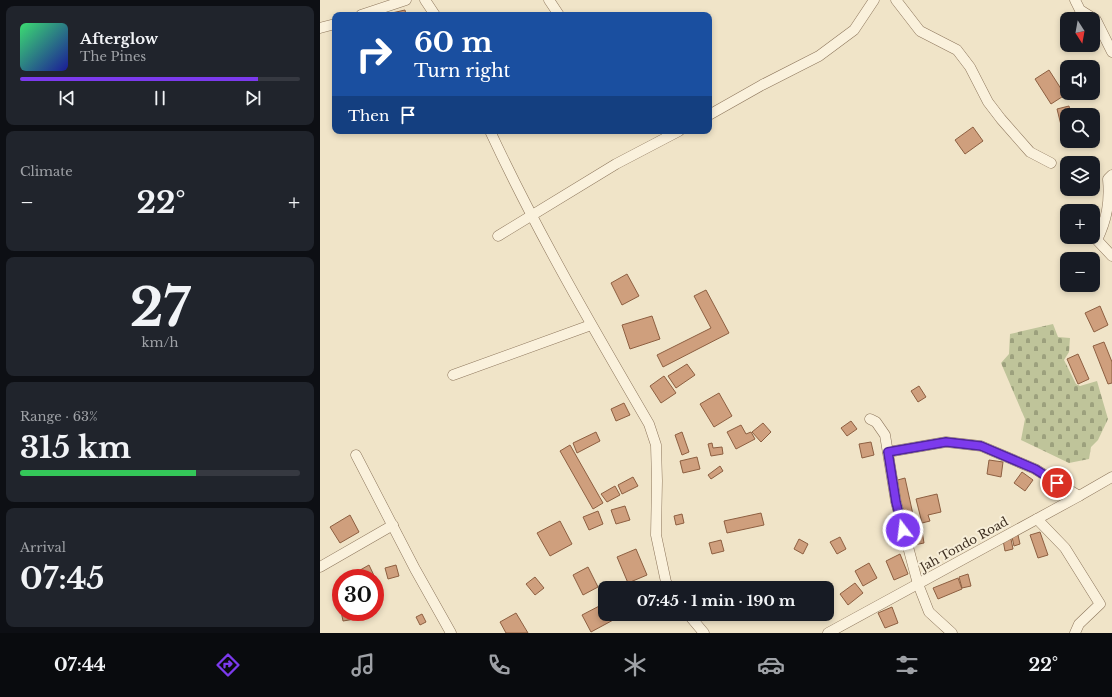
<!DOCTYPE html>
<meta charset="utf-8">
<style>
body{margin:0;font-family:"Libre Baskerville",serif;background:#20242c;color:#f1f3f6;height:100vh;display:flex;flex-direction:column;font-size:15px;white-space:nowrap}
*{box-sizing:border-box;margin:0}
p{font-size:13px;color:#9ea1a6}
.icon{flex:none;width:22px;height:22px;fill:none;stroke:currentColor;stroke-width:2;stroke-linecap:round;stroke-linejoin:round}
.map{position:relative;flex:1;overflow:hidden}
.sheet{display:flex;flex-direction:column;gap:6px;padding:6px;background:#0d0f14;width:320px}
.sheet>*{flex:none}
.hud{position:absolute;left:12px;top:12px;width:380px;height:122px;border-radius:8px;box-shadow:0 2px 6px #0003;background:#1a4fa0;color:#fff;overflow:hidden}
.needle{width:26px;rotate:169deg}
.fabs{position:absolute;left:740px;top:12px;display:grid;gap:8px}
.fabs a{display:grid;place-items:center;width:40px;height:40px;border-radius:8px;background:#171b24;box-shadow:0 2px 6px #0003;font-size:20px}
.speed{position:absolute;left:12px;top:569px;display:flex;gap:8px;font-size:20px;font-weight:700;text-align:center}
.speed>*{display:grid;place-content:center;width:52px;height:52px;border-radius:50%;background:#171b24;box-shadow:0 2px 6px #0003;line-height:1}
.speed .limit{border:6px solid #d22;background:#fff;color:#111}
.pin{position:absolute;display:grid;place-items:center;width:34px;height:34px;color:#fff;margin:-17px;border:2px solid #fff;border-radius:50%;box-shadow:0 1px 4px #0007}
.me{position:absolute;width:44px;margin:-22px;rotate:345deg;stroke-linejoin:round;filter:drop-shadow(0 0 3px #0008)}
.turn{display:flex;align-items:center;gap:14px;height:84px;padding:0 16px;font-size:18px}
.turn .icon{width:52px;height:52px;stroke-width:2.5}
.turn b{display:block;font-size:28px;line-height:34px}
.then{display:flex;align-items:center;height:38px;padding:0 16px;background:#0003;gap:8px;font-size:15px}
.big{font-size:30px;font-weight:800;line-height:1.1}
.sheet .widget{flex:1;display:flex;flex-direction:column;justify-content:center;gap:6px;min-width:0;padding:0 14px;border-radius:8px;background:#20242c}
.sheet .dial{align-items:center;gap:0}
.dial b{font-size:52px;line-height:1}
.song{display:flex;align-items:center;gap:12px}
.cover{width:48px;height:48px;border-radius:6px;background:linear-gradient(135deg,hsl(140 70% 55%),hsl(240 70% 35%))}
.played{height:4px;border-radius:2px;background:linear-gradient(90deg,#7c3aed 85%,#363941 85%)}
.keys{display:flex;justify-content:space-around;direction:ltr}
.heat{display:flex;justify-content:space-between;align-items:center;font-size:22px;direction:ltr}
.charge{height:6px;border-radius:3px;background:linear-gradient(90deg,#34c759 63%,#363941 0)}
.trip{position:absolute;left:278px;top:581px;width:236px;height:40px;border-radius:8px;background:#171b24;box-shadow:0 2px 6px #0003;font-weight:800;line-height:40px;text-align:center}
.dock{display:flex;height:64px;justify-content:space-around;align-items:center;background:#090b0e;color:#9ea1a6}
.dock .icon{width:28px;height:28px}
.dock .current{color:#7c3aed}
.dock b{font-size:18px;color:#f1f3f6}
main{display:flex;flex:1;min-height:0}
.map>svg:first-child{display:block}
.cemetery{fill:url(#cemetery-stones)}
.building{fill:#cf9f7d;stroke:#8d5f41}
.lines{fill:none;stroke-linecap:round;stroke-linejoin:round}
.minor-casing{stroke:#8d765c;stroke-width:11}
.minor{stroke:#faf1dc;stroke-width:10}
.route-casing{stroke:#51269a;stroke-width:10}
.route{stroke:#7c3aed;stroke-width:7}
.labels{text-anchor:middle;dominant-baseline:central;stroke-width:4;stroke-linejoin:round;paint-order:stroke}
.street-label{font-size:12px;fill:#3d2e20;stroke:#f7eed8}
</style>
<main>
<section class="sheet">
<div class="widget">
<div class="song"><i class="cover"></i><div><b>Afterglow</b><p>The Pines</p></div></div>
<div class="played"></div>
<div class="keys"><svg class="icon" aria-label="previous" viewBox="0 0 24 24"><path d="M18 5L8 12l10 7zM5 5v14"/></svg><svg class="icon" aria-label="pause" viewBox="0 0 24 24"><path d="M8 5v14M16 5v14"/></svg><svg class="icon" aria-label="next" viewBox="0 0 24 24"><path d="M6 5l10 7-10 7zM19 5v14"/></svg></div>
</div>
<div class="widget"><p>Climate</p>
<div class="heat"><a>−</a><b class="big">22°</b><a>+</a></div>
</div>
<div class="widget dial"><b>27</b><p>km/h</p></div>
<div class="widget"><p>Range · 63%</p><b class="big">315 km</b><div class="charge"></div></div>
<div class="widget"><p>Arrival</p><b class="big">07:45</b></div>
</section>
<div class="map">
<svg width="792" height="633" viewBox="0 0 792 633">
<defs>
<pattern id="cemetery-stones" width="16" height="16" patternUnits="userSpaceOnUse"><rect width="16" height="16" fill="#bfc49a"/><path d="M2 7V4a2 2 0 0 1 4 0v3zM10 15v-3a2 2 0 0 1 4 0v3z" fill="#9ca07d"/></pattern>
</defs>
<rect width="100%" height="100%" fill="#f0e4c8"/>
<path class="cemetery" d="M733,324L738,337L750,338L749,352L744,360L756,384L760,386L777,381L788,419L778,440L771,447L769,459L749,463L701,440L705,419L681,363L689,354L690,334Z"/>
<g class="building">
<path d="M85,10L86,15H63Z"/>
<path d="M729,70L745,95L731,104L715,79Z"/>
<path d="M749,106L751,115H747V123L741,125L737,109Z"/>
<path d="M653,127L663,141L645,154L635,140Z"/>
<path d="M307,274L319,296L302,305L291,283Z"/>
<path d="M386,290L409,333L343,367L337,355L391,328L374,296Z"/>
<path d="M780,306L788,325L774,332L765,313Z"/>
<path d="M332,316L340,339L310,349L302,325Z"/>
<path d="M784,342L792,362V383L788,384L773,346Z"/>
<path d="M758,354L769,379L758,384L747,359Z"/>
<path d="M367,364L375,375L356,388L348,376Z"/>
<path d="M344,376L356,393L341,403L330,386Z"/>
<path d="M599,386L606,397L598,402L591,391Z"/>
<path d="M399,393L412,416L394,427L380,404Z"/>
<path d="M304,403L310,415L296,421L291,409Z"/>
<path d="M531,421L537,429L527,436L521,428Z"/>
<path d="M443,423L451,432L441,442L432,432Z"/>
<path d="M421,425L426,434L431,432L435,439L416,449L407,432Z"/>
<path d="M276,432L280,441L257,453L253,443Z"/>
<path d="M362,432L369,452L362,455L355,435Z"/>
<path d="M551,442L554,455L542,458L539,444Z"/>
<path d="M392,443L393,448L402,447L403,454L391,456L388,444Z"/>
<path d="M250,445L283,503L273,509L240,451Z"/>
<path d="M377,457L380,469L363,473L360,461Z"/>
<path d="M669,460L683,462L681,477L667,474Z"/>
<path d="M400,466L403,471L391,479L388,475Z"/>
<path d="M702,472L713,480L705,491L694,483Z"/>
<path d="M313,477L318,486L302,494L298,485Z"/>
<path d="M585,478L594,519L583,521L574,481Z"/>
<path d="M295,486L300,495L287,502L281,494Z"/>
<path d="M617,494L621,512L608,515L610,521L602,523L596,499Z"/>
<path d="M305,506L310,520L296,524L291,510Z"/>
<path d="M278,511L283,524L269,530L263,517Z"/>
<path d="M441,513L444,525L407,533L404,521Z"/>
<path d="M362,514L364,523L356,525L354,516Z"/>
<path d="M30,515L39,532L20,543L10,527Z"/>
<path d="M240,521L252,544L230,556L217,533Z"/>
<path d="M601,525L604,543L594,545L591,527Z"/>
<path d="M720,532L728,555L718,558L710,535Z"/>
<path d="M698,535L700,544L694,546L692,537Z"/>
<path d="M520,537L526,549L517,554L510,542Z"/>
<path d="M479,539L488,544L483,554L474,549Z"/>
<path d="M691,539L693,549L685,551L683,540Z"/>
<path d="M401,540L404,551L392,554L389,543Z"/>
<path d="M316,549L327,575L308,583L297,557Z"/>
<path d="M580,554L588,574L574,580L566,561Z"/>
<path d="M549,563L557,578L543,586L535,571Z"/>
<path d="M49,565L58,584L55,585V578H26Z"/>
<path d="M76,565L79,576L68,579L65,568Z"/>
<path d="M268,567L278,587L263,595L253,575Z"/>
<path d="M648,574L651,586L642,588L639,577Z"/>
<path d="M215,577L224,588L215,595L206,584Z"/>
<path d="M638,578L642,589L618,599L613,588Z"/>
<path d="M535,583L543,593L528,605L520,594Z"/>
<path d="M285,603V614H293L295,619L271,632L262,615Z"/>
<path d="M572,607L578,623L565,628L558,613Z"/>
<path d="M21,611L33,612L35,619L23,621Z"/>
<path d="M196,613L208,633H186L180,622Z"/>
<path d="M102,614L106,622L100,625L96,617Z"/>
<path d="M401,614H415L402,618Z"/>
</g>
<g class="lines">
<g class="minor-casing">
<g id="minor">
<path d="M105,0L115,15"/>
<path d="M229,0L239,15"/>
<path d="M576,0L600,31L637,50L650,67L668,102L681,119L710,152L731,163"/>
<path d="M755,0L760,10L776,20L792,52"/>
<path d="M41,15L86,0"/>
<path d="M0,28L15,24"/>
<path d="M389,115L442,85L499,56L534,30L554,0"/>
<path d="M170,131C217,232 273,328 329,424L336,445L337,481L336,535L346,582L350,588"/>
<path d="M792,175L788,179C790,202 787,219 777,240L792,256"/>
<path d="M178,236L296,164L359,131"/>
<path d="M133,375L271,325"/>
<path d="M550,419L556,422L565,435L576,502L598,584L609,612L632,633"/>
<path d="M568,452L626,442L661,446L715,469L759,496"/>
<path d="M36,455L95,569L131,633"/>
<path d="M717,519L745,548L780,604L759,624L755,633"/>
<path d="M0,567L73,525"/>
<path d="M368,614L384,633"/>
<path d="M508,633L759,496L792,477"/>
</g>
</g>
<use href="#minor" class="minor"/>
</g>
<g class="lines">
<g class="route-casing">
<path id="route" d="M583,530L576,502L568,452L626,442L661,446L715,469L737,483"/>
</g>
<use href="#route" class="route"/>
</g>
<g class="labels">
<g class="street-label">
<text transform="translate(644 544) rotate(-29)">Jah Tondo Road</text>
</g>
</g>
</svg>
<div class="fabs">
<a><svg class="needle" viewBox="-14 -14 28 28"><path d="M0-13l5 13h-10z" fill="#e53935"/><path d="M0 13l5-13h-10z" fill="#9ea1a6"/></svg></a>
<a><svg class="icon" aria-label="sound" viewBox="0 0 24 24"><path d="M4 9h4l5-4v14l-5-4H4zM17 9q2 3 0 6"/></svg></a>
<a><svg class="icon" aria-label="search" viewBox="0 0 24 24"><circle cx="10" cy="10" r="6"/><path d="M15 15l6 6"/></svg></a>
<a><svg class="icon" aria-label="layers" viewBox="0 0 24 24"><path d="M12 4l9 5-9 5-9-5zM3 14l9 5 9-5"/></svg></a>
<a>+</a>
<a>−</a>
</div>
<div class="speed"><div class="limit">30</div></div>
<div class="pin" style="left:737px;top:483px;background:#d93025"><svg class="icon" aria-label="arrive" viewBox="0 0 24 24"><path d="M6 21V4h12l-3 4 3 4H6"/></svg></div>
<svg class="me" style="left:583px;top:530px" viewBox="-20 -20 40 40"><circle r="17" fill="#7c3aed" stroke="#fff" stroke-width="3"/><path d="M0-11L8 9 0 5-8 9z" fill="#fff"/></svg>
<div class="trip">07:45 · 1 min · 190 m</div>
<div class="hud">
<div class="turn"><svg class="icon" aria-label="right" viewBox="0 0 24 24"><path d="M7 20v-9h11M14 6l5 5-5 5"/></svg><div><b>60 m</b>Turn right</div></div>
<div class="then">Then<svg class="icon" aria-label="arrive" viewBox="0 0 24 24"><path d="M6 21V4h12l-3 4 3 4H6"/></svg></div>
</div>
</div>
</main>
<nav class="dock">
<b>07:44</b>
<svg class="icon current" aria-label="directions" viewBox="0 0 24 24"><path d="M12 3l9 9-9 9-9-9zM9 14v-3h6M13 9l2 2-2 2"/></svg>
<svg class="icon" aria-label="music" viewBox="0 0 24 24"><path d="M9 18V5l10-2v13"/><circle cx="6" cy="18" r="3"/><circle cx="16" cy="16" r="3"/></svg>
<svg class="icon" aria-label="phone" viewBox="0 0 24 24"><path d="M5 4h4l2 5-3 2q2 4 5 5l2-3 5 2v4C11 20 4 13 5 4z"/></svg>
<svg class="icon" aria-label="climate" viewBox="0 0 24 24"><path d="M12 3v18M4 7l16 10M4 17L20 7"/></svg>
<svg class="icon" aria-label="car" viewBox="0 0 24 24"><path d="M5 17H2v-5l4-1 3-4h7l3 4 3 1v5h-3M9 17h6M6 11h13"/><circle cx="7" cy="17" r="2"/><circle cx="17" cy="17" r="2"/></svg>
<svg class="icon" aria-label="filters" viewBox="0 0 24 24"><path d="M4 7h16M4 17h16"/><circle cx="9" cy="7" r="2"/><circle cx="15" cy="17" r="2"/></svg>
<b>22°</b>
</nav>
